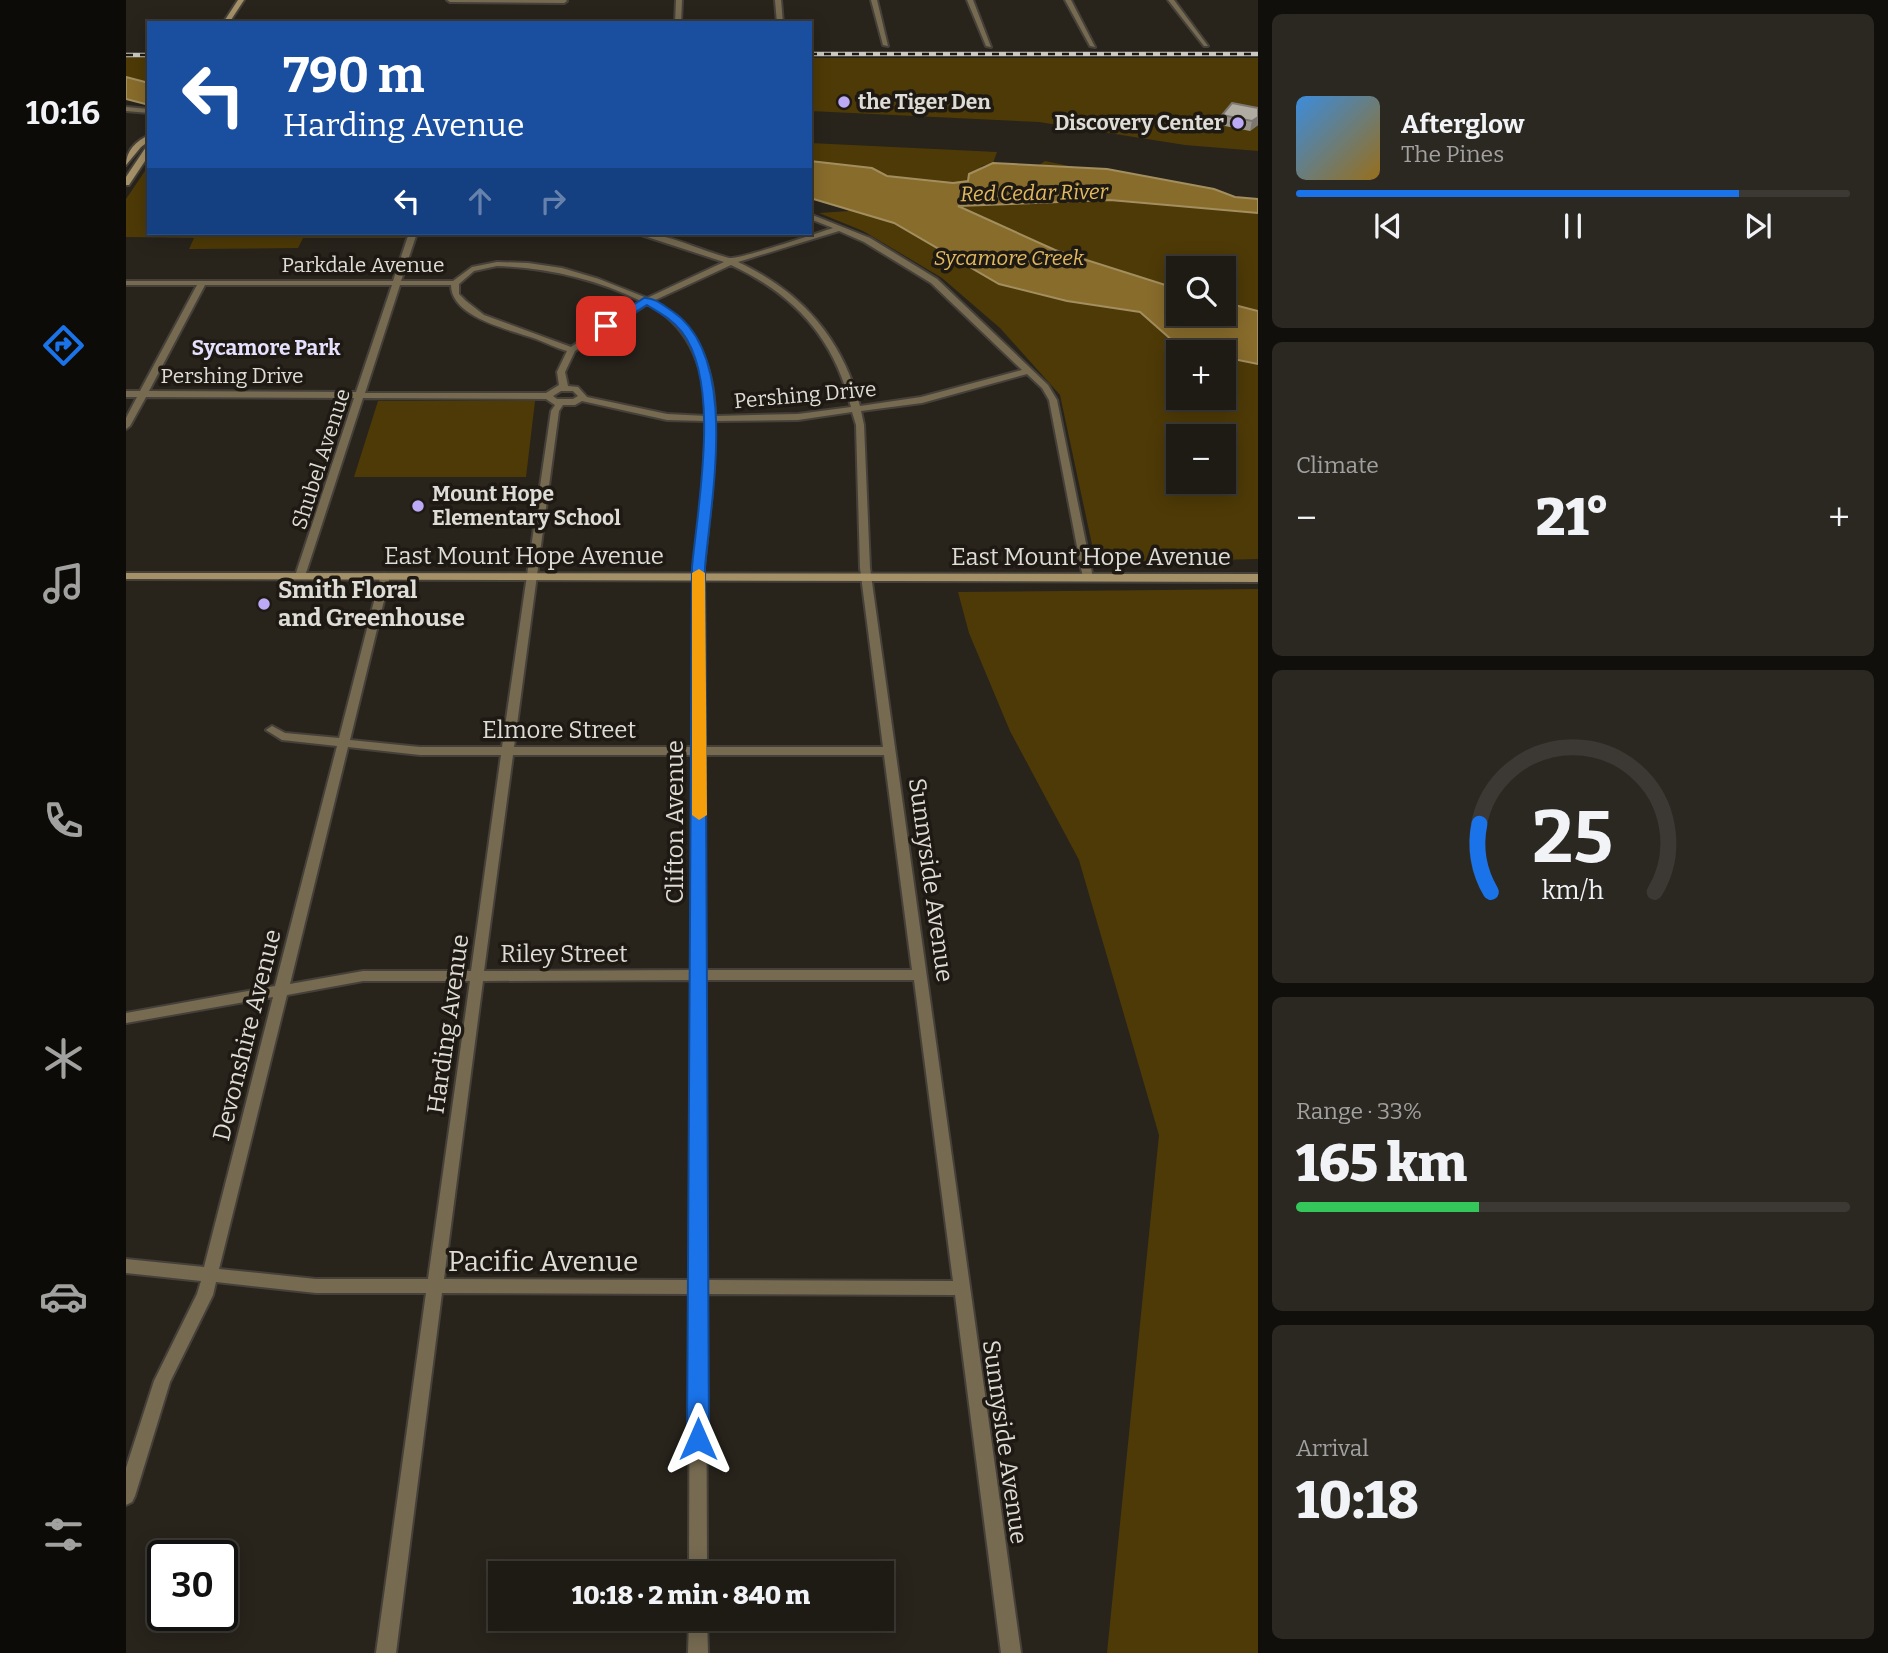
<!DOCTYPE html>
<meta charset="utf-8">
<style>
body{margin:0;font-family:Bitter,serif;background:#2b2822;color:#f1f3f6;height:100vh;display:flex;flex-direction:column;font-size:26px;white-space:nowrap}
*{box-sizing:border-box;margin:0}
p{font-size:23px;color:#a1a1a0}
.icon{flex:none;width:38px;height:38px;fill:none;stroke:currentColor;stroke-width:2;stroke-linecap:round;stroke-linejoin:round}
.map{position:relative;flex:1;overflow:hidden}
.details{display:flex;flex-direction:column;gap:14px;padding:14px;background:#100f0c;width:630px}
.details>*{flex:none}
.guide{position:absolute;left:21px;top:21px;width:665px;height:214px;border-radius:0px;box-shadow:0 4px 18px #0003,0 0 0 2px #3c3934;background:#1a4fa0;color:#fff;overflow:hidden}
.buttons{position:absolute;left:1040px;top:256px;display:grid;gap:14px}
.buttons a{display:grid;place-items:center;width:70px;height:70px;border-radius:0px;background:#1e1b15;box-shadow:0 4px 18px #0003,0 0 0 2px #3c3934;font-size:35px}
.speed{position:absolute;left:21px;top:1540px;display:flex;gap:14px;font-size:35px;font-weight:700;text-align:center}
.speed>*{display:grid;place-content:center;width:91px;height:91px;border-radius:50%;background:#1e1b15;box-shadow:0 4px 18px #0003,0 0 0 2px #3c3934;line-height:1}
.speed .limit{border:4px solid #111;border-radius:10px;background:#fff;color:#111}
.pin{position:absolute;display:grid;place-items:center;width:60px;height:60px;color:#fff;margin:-30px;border-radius:14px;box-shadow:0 4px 10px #0006}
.me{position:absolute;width:77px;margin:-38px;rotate:0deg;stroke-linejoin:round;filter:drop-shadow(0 0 5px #0008)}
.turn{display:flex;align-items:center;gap:24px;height:147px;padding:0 21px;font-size:32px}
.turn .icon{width:91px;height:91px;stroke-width:2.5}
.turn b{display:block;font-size:49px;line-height:60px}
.lanes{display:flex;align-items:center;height:66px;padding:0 21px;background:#0003;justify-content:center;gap:35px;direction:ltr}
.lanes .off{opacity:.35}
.big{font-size:52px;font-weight:800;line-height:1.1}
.details .card{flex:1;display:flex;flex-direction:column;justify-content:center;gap:10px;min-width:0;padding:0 24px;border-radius:10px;background:#2b2822}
.details .dial{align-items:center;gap:0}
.dial svg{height:182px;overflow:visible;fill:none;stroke:#3c3934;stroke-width:7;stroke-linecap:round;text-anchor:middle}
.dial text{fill:#f1f3f6;stroke:none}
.song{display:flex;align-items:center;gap:21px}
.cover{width:84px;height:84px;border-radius:10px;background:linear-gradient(135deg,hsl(210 70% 55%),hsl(40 70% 35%))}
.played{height:7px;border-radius:4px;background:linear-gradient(90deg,#1a73e8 80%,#3c3934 80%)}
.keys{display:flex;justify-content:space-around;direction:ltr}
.heat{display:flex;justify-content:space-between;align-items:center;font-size:38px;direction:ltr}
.charge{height:10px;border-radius:5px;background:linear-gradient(90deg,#34c759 33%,#3c3934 0)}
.trip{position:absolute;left:362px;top:1561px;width:406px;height:70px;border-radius:0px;background:#1e1b15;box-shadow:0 4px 18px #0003,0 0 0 2px #3c3934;font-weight:800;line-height:70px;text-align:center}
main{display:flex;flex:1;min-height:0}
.tabs{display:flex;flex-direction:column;width:126px;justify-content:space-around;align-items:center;background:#0c0b08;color:#a1a1a0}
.tabs .icon{width:49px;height:49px}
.tabs .on{color:#1a73e8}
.tabs b{font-size:32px;color:#f1f3f6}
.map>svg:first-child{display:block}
.green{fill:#4e3a07;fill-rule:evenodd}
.water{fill:#886c2c;stroke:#a28e5f;stroke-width:2}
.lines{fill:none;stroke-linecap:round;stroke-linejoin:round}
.street-casing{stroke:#45413a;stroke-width:4}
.secondary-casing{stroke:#45413a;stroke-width:4}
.street{fill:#766a51;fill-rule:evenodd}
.secondary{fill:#a59168;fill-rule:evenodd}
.rail-casing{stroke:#cac8c2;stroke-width:4.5}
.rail{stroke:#1e1a13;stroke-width:2.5;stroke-dasharray:7;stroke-linecap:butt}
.wall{fill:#98948b}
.shaded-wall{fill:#7c7871}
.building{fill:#b1aca2;stroke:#7c7871;stroke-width:2}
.route{fill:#1a73e8;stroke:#114b97;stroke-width:2}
.slow{fill:#f59e0b}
.poi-dot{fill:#bcaaf6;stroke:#1e1a13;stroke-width:2.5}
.labels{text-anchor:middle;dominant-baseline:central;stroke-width:7;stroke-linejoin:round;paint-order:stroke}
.far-poi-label{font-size:21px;font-weight:bold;fill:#dedcd6;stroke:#1e1a13;text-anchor:start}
.far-water-label{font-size:21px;font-style:italic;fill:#e2b95e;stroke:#1e1a13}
.far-street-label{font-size:21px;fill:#dedcd6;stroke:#1e1a13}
.far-neighbourhood-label{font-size:21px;font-weight:bold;fill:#e5e0fd;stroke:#1e1a13}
.street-label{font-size:24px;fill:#dedcd6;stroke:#1e1a13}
.poi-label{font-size:24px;font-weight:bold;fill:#dedcd6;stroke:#1e1a13;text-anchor:start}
.near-street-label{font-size:28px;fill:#dedcd6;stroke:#1e1a13}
</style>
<main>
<nav class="tabs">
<b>10:16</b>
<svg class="icon on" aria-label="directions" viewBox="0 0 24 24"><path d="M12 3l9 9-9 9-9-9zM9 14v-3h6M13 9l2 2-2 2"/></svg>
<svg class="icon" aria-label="music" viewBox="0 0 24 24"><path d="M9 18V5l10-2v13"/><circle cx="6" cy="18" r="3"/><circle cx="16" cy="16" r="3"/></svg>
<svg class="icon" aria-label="phone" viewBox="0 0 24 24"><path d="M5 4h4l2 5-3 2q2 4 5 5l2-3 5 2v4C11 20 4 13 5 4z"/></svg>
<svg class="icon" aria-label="climate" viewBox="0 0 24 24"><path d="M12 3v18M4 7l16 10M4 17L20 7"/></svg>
<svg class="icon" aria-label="car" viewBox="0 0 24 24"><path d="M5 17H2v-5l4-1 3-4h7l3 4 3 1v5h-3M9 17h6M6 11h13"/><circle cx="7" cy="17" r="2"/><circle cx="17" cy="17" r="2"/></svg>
<svg class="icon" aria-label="filters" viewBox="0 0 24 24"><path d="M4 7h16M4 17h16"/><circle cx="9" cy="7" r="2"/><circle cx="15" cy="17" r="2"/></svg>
</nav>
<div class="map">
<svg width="1132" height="1653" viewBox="0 0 1132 1653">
<rect width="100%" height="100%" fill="#28241c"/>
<g class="green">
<path d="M0,57H23V83L0,77Z"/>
<path d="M684,58H1132V151L1059,145L913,122L684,111Z"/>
<path d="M684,143L871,152L867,163L856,166L842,181L827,183L761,176L746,168L684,161Z"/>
<path d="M919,161L1069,192L1052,206L1132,213V559L970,563L934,395L874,328L816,278L737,231L693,213L723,211L713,206L906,170ZM1052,268H1097V313H1052ZM1052,352H1097V397H1052ZM1052,436H1097V481H1052Z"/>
<path d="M23,165V233H280L279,238H177L172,248L63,249L68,238L0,237V199Z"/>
<path d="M252,401H409L400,477H228Z"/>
<path d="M1132,589V1653H981L1033,1135L953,860L884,731L843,633L832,592Z"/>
</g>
<g class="water">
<path d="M0,77L23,83V105L0,99Z"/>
<path d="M684,161L746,168L761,176L827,183L842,181L843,174L867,163L981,169L1088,189L1109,197L1132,199V213L984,200L832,206L929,250L1052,289V313H1097V302L1132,311V364L1097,357V352L1056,349L1014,312L941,301L873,284L768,223L684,198Z"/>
</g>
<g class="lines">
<g class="street-casing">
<g id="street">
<path d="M321,0H440L441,1L438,3L324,2Z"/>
<path d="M550,0H556L555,23H549Z"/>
<path d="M649,0H655L657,23H651Z"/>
<path d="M745,0H751L762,46L757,45Z"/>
<path d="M841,0H847L865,47L860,46Z"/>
<path d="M939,0H945L969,47L964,46Z"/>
<path d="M1042,0H1048L1082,46H1078Z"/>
<path d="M0,107L23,109V113L0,111Z"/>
<path d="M684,214L744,238L811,279L922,385L931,400L967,578L962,581L957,578L923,400L916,388L901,374L796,403L735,411L738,425L744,568L895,1653H875L829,1295L580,1294L581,1573H563L564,1294L316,1293L270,1653H250L300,1293H190L90,1282L87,1295L44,1382L9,1496L6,1502L0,1505V1468L28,1381L71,1294L75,1281L0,1273V1259L78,1267L147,997L0,1023V1013L149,986L211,746L156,740L140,730L146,726L159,733L213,738L255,574L259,573L264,576L224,740L294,747H376L425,411L429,405L420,399L237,398L179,576L174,579L170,578L169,576L228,398L20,397L4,426L0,429V418L11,397H0V391H14L71,285H0V281H267L283,233H291L275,281H327L346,267L371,262L402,263L436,268L473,279L521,298L598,262L509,233C543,233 572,250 603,258C611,260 692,233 707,228L684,219ZM713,231L738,242L805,283L896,370L795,397L734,406C716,338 676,292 612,262ZM605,265C669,295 708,338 725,407L672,414L589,416C588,368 572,324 527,301ZM371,266C422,268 469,279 515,301L445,347L358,315L340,301L333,294V284L348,271ZM79,285H266L230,392L23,391ZM274,285H325C325,318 386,330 410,339C421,343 430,348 441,351L431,372L433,385L420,393H239ZM521,304C565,326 579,369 580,416L541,414L461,397L452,387L442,386L439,372L449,351ZM435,391H447L452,396L447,399H431L427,396ZM456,401L541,420L580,421L577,491L568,567L567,747H388L433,411L437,405H449ZM726,412L730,425L734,568L757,747H579L578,567L586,491L589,421L672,420ZM222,747L294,755H375L345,971H237L164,984ZM387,755H567L566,970L358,971ZM579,755H758L786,970H579ZM566,980L564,1280L318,1279L357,981ZM579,980H788L827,1281L580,1280ZM237,981H344L302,1279H190L93,1269L161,995Z"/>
<path d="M563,1619H581L582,1653H562Z"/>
</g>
</g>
<g class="secondary-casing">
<g id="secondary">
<path d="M112,0H118L103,23H97Z"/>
<path d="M23,135V141L15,147L0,165C0,151 10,141 23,135Z"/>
<path d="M20,147H23V155L3,185H0V177Z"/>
<path d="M0,573L1132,574V582L0,579Z"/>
</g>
</g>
<use href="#street" class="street"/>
<use href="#secondary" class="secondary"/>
<g class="rail-casing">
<g id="rail">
<path d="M684,54H1132"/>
<path d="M0,55H23"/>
</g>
</g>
<use href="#rail" class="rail"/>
</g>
<path class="wall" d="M1132,108V125L1124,131L1094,125L1096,115Z"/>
<path class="shaded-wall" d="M1132,117V125L1124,131L1126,121Z"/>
<path class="building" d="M1106,103L1132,108V117L1126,121L1096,115Z"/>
<path class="route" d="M518,298C528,297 538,306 546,311C614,356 585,498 579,567L583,1439L580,1447L572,1450L564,1447L561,1439L566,567C572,504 595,383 556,332C547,320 534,313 521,305L484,328L475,326Z"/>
<path class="slow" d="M573,569L579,573L581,815L573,820L566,815V573Z"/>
<g class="poi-dot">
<circle cx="718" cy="102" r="7"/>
<circle cx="1112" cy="123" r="7"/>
<circle cx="292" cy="506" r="7"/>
<circle cx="138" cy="604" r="7"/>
</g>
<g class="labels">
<g class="far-poi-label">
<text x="732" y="102">the Tiger Den</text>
<text x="1098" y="123" text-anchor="end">Discovery Center</text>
<text x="306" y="494">Mount Hope<tspan x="306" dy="24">Elementary School</tspan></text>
</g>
<g class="far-water-label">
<text transform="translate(908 193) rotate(-1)">Red Cedar River</text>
<text x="883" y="258">Sycamore Creek</text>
</g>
<g class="far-street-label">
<text x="237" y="265">Parkdale Avenue</text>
<text x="106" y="376">Pershing Drive</text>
<text transform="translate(679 395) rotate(-5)">Pershing Drive</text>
<text transform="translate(195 459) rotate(-72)">Shubel Avenue</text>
</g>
<g class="far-neighbourhood-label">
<text x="140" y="348">Sycamore Park</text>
</g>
<g class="street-label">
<text x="398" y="556">East Mount Hope Avenue</text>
<text x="965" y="557">East Mount Hope Avenue</text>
<text x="433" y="730">Elmore Street</text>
<text transform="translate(549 822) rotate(-90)">Clifton Avenue</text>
<text transform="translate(805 880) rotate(82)">Sunnyside Avenue</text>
<text x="438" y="954">Riley Street</text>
<text transform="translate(322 1024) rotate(-82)">Harding Avenue</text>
<text transform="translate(121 1035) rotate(-76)">Devonshire Avenue</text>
<text transform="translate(879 1442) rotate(82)">Sunnyside Avenue</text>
</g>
<g class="poi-label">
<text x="152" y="590">Smith Floral<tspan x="152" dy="28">and Greenhouse</tspan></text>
</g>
<g class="near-street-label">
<text x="417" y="1261">Pacific Avenue</text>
</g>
</g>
</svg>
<div class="buttons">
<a><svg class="icon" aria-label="search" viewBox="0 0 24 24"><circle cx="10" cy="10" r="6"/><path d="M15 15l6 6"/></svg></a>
<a>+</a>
<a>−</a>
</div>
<div class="speed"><div class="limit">30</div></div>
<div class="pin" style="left:480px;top:326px;background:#d93025"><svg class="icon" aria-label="arrive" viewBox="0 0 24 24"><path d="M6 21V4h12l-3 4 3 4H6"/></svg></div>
<svg class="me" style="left:572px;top:1439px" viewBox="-20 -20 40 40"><path d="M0-17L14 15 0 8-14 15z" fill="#1a73e8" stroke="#fff" stroke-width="4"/></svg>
<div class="trip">10:18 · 2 min · 840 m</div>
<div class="guide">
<div class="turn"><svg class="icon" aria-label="left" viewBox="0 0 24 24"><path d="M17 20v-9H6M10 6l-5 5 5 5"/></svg><div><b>790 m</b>Harding Avenue</div></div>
<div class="lanes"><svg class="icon" aria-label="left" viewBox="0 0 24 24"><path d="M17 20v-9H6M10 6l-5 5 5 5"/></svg><svg class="icon off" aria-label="ahead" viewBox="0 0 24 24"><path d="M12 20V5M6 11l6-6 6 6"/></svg><svg class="icon off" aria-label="right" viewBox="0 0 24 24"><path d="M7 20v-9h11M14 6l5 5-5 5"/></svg></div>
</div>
</div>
<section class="details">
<div class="card">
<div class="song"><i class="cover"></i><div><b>Afterglow</b><p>The Pines</p></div></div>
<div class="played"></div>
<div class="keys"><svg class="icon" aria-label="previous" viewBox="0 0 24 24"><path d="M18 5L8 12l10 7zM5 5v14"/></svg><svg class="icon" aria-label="pause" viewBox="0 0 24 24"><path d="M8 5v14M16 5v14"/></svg><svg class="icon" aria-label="next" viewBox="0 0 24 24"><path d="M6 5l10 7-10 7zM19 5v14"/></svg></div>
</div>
<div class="card"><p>Climate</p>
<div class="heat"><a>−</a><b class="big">21°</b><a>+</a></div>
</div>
<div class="card dial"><svg viewBox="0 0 100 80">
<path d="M14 69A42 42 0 1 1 86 69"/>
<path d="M14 69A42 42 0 0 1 9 39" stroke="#1a73e8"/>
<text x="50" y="56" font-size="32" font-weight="700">25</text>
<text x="50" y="72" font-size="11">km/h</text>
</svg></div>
<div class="card"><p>Range · 33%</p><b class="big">165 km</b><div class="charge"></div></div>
<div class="card"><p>Arrival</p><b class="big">10:18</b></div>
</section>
</main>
